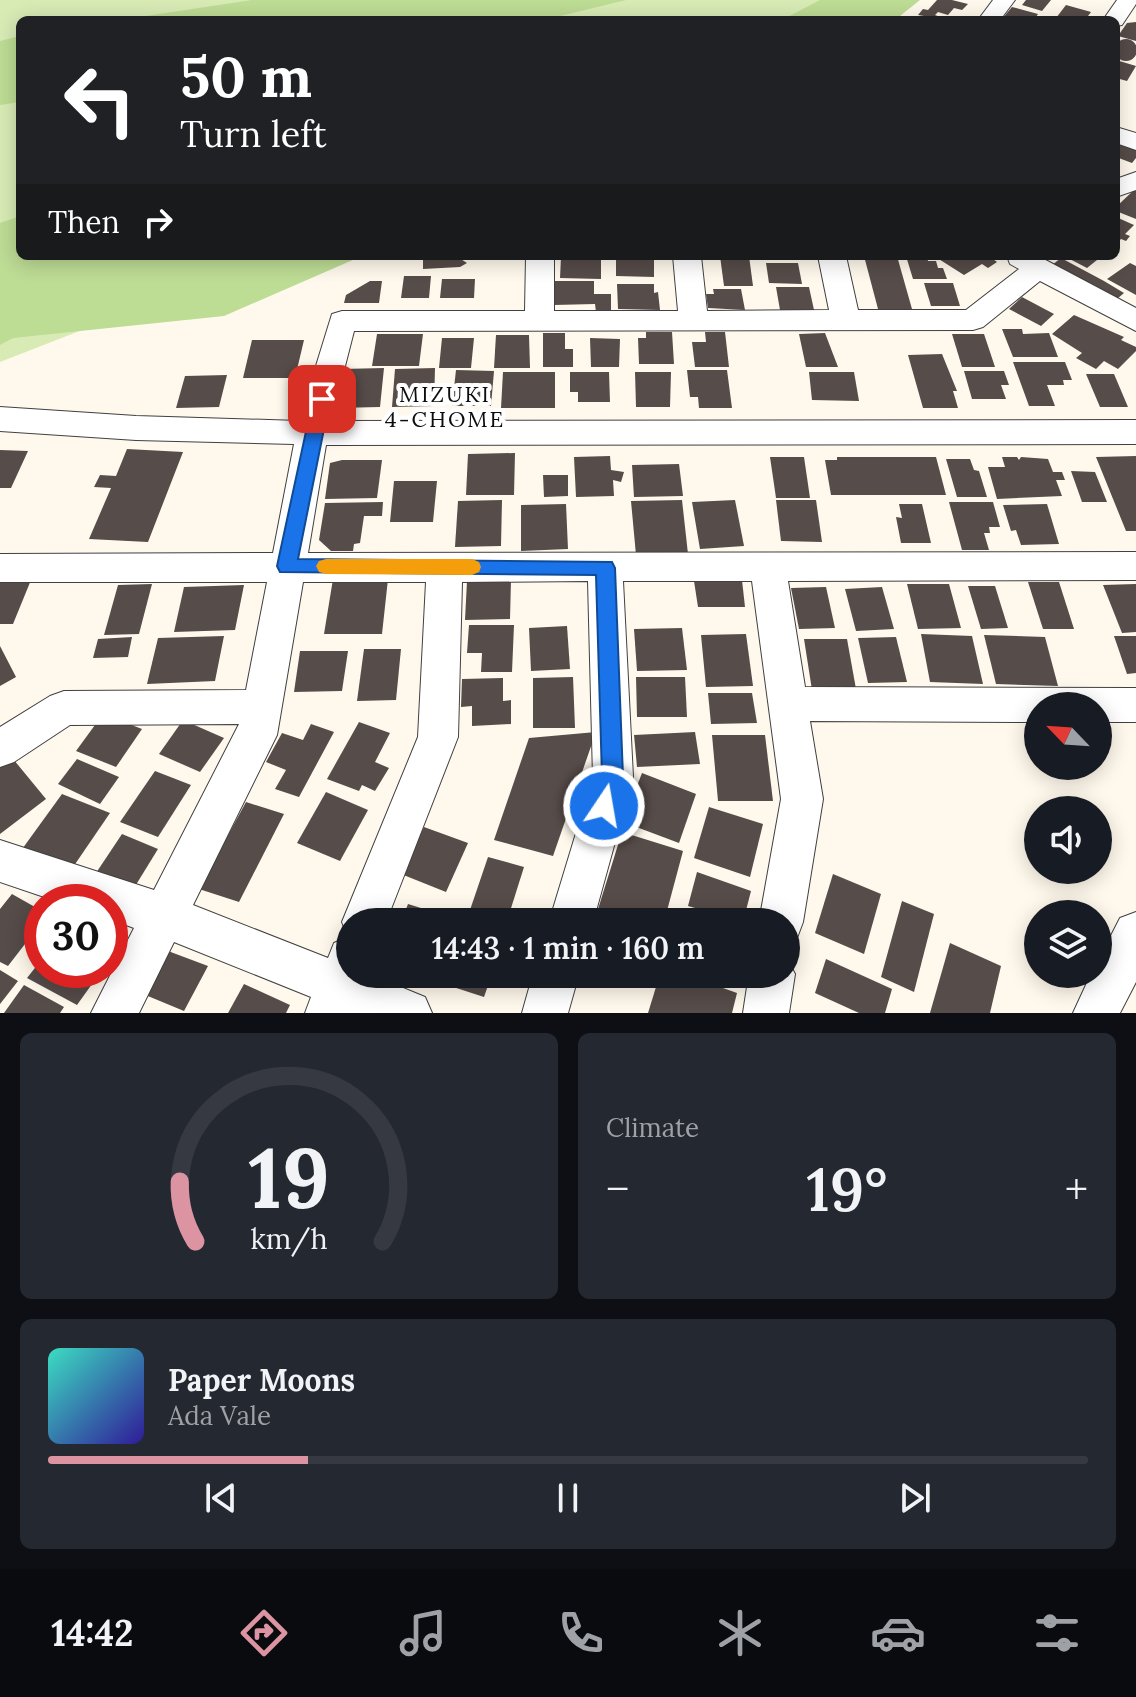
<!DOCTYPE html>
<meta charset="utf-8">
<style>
body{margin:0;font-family:Lora,serif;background:#242831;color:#f1f3f6;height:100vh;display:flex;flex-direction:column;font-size:30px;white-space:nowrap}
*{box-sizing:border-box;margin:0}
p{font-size:26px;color:#9ea1a6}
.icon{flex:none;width:44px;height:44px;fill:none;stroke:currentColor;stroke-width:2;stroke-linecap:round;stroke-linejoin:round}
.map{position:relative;height:1013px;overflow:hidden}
.details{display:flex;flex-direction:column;gap:20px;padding:20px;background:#0d0f14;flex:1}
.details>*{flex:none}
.hud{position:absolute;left:16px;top:16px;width:1104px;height:244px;border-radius:12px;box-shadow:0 4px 20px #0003;background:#202124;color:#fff;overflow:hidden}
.needle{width:52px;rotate:295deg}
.tools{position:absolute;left:1024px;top:692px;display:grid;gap:16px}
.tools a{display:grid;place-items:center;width:88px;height:88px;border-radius:50%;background:#171b24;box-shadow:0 4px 20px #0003;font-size:40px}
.speed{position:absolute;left:24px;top:884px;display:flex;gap:16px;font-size:40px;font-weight:700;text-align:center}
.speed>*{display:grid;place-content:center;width:104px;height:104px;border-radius:50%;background:#171b24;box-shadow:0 4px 20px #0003;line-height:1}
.speed .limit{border:12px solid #d22;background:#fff;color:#111}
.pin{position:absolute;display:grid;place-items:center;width:68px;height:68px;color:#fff;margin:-34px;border-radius:16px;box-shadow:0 4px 12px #0006}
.me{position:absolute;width:88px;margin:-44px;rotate:12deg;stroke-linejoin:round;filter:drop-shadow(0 0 6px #0008)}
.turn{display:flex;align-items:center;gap:28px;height:168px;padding:0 32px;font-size:36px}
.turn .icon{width:104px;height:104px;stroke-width:2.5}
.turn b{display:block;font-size:56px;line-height:68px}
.then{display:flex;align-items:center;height:76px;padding:0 32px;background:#0003;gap:16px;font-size:30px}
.big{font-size:60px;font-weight:600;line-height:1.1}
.details .card{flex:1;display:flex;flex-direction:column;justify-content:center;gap:12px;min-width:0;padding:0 28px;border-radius:12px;background:#242831}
.details .dial{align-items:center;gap:0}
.dial svg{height:208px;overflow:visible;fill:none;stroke:#363941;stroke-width:7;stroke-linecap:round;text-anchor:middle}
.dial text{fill:#f1f3f6;stroke:none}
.song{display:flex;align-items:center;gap:24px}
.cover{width:96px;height:96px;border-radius:12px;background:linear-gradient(135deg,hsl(170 70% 55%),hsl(250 70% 35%))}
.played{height:8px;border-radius:4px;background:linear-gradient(90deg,#dc94a2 25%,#363941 25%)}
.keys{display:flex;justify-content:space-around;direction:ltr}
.heat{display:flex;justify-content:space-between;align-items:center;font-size:44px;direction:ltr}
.details .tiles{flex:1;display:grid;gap:20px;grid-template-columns:1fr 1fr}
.card:last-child{grid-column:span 2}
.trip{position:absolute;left:336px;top:908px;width:464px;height:80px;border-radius:40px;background:#171b24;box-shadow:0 4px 20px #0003;font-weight:600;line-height:80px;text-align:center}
.tab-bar{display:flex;height:128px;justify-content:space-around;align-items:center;background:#090b0e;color:#9ea1a6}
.tab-bar .icon{width:56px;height:56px}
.tab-bar .on{color:#dc94a2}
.tab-bar b{font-size:36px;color:#f1f3f6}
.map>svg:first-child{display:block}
.green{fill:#d8ebb5}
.forest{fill:#bddc94}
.building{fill:#564c49}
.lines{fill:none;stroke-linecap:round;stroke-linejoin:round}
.minor-casing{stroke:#404040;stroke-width:2}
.minor{fill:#fff;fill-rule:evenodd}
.route{fill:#1a73e8;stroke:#114b97;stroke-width:2}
.slow{fill:#f59e0b}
.labels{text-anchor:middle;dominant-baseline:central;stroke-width:8;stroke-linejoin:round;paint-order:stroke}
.neighbourhood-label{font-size:22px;letter-spacing:2px;fill:#0d0d0d;stroke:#fff}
</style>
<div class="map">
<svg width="1136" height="1013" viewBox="0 0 1136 1013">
<rect width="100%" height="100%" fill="#fff9ed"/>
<path class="green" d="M0,0H896L848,20H20V256H272L0,362Z"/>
<g class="forest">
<path d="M252,0H626L544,20H119Z"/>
<path d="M820,0H920L895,20H782Z"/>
<path d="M20,36V102L0,105V41Z"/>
<path d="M20,216V256H362L224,316L13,338L0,345V223Z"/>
</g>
<g class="building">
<path d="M937,0H952L968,4L962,10L954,8L948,15L938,12L935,15L948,20H920L924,16L918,15L923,9L928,10Z"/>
<path d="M1026,0H1051L1042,11L1022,5Z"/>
<path d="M1066,5L1091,12L1085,20L1056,18Z"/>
<path d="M1012,7L1038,14L1034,20H1001Z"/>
<path d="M1136,22V41L1118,36L1127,23Z"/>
<circle cx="1126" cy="50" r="11"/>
<path d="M1116,60L1136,66L1127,81L1116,78Z"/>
<path d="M1116,142L1136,149V158L1132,163L1116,157Z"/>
<path d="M1134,190L1136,191V219L1116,211V207Z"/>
<path d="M1116,217L1134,225L1125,234L1130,236L1126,241L1121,239L1116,244Z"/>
<path d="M417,256H456L467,263L460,267L423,269V260Z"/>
<path d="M601,256V279L560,278L561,257Z"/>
<path d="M720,256H749L753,286H724Z"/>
<path d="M864,256H897L912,309H878Z"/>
<path d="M906,256H927L928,261H936L938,268H943L947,279H913Z"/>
<path d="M934,256H989L997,262L988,268L982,264L964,275Z"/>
<path d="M1064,256H1102L1087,268Z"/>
<path d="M616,257L654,258V277L616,276Z"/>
<path d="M1061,258L1104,281L1124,293L1117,299L1052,265Z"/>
<path d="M766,263H798L802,284L769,283Z"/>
<path d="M1130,263L1136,266V295L1107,279Z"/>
<path d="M404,276H431L429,298H401Z"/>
<path d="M442,279H475L474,298H440Z"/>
<path d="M370,281H382L379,303H344L346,295Z"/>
<path d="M554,281H594V294H611V312H596L595,304L554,305Z"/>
<path d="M924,283H953L960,306H931Z"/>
<path d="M617,284H654V293L658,292L660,310L618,309Z"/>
<path d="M776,287H809L814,310H780Z"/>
<path d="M713,289H741L745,310L708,308L706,294H714Z"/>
<path d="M1022,297L1054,314L1041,326L1009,309Z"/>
<path d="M1074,315L1124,337L1121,340L1136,347V351L1118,369L1104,361L1096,369L1076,358L1082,353L1052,334Z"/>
<path d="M1002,329H1022L1023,334L1049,333L1058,357H1013Z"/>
<path d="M646,332H672L674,364H639L638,338H646Z"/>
<path d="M705,332H725L729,367H695L692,342H706Z"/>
<path d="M543,333H565V349H573V367H543Z"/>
<path d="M825,333L838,367H806L799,334Z"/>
<path d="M377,334H423L419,366H372Z"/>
<path d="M952,334H984L995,367H962Z"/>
<path d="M496,335H529L530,368H494Z"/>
<path d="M442,338H474L471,368H439Z"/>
<path d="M590,338L620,339L619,367H591Z"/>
<path d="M252,340H304L295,378H243Z"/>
<path d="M942,354L957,391H953L958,408H923L908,355Z"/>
<path d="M1013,362H1065L1072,380H1063L1064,385H1047L1055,406H1029Z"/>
<path d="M384,368L380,407L336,408L342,369Z"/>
<path d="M435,368L434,406L392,407L395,369Z"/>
<path d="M456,370L494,371L491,406H452Z"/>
<path d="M687,370H727L732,408H699L698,397H690Z"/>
<path d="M964,371H1004L1009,385H1001L1006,399H972Z"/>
<path d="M503,372H555V408H501Z"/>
<path d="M570,372H609L610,402H578V392H570Z"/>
<path d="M635,372H671L670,407H636Z"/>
<path d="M809,372H854L859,401L812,400Z"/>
<path d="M1086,374H1114L1128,407H1100Z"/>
<path d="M227,375L219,407L176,408L185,376Z"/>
<path d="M127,449L183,452L148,542L89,539L111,488L94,487L100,475L116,476Z"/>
<path d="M0,450L28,451L11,488H0Z"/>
<path d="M515,453L514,495H466L468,454Z"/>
<path d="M610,456L611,470L624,472L621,482L613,480L614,496L576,497L574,457Z"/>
<path d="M1136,456V531H1126L1096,457Z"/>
<path d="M770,457H804L810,498H776Z"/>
<path d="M837,457H936L946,495H831L825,460H837Z"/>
<path d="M1002,457H1017L1019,460L1021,457L1048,459L1053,472H1062L1065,480H1056L1062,496L997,499L988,467H1005Z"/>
<path d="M946,459H970L974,470L979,471L987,497H957Z"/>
<path d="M342,460H382L377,498L325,499L330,463Z"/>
<path d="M679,464L683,496L634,497L632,465Z"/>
<path d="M1071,471L1095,472L1107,502H1082Z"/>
<path d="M543,475H568V496L544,497Z"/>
<path d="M394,481H437L433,522H390Z"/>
<path d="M502,500L501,546L455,547L458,501Z"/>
<path d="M682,500L688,554L636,555L631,501Z"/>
<path d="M735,500L744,546L700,549L692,502Z"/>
<path d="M776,500H816L822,542L781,541Z"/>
<path d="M383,502L382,516H364L360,543L354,544L353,551H331L319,540L325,503Z"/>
<path d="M949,502H993L1000,527H989L990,533H984L989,550H962Z"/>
<path d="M566,504L568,549L521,551V505Z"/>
<path d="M899,504H922L931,543H901L896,517L902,518Z"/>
<path d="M1047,504L1059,544L1021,545L1016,530L1011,531L1003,505Z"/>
<path d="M333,579H388L382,634H324Z"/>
<path d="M0,580H31L13,624H0Z"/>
<path d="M511,580L510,619L465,620L467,581Z"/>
<path d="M742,580L745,607H698L694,581Z"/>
<path d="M1028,582H1059L1074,629H1043Z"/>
<path d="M152,584L139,634L104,635L118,585Z"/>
<path d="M907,584H949L961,628L918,629Z"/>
<path d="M1136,584V632L1122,633L1103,585Z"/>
<path d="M244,585L235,630L174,632L184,587Z"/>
<path d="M968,586H995L1008,628L981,629Z"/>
<path d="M826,587L835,628L799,629L791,588Z"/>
<path d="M882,587L894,629L856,631L845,589Z"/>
<path d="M469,625H514L512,672H481L482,653H467Z"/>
<path d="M567,626L570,669L531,671L529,628Z"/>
<path d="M682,628L687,670L637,671L634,629Z"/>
<path d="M746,634L753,686L706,687L701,635Z"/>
<path d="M921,634L972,636L983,684L930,682Z"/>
<path d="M984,635L1045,637L1058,686L996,684Z"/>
<path d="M224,636L215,681L147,684L158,638Z"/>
<path d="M1114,636H1136V673L1127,674Z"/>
<path d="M132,637L128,657L93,658L98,639Z"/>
<path d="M896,637L907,682L868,683L858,638Z"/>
<path d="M804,639H847L856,689L812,690Z"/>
<path d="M0,646L16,677L0,686Z"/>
<path d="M364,649H401L396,700L357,701Z"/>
<path d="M300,651H348L342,691L294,692Z"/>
<path d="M573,677L575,728H533V678Z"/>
<path d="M636,677H685L687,717H637Z"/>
<path d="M503,678V701L511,700V724L472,726V706L461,707L462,679Z"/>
<path d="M708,693H752L757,723L711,724Z"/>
<path d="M103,714L142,729L116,767L76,751Z"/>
<path d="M183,720L224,738L200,772L159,754Z"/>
<path d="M359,722L390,733L375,762L389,768L375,791L362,785L359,791L327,779Z"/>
<path d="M311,724L334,732L299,797L275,789L286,770L266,762L282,733L303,740Z"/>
<path d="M596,732L553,856L494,840L529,738Z"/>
<path d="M695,732L700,764L637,767L634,735Z"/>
<path d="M712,735H765L773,801H718Z"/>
<path d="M9,754L46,799L0,834V761Z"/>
<path d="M77,759L119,777L100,804L58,784Z"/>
<path d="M155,771L191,785L158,837L120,822Z"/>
<path d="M642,773L696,794L679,843L623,822Z"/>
<path d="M326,792L368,810L340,861L297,843Z"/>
<path d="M62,794L110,813L69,873L20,852Z"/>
<path d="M246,802L284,814L239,902L199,889Z"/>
<path d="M709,807L763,824L750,877L694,858Z"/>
<path d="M424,827L468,843L446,892L401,874Z"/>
<path d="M622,832L683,851L664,922H594Z"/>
<path d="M122,834L158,849L134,888L96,873Z"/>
<path d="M488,857L524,867L507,921L470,910Z"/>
<path d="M697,872L751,891L743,922L688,906Z"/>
<path d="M833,874L881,894L864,954L815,933Z"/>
<path d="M12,894L42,911V922L8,966L0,962V909Z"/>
<path d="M902,901L934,914L914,992L881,977Z"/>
<path d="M408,904L463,921V922H401Z"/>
<path d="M950,943L1001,966L990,1013H930Z"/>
<path d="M168,951L208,966L184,1011L143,994Z"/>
<path d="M42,959V970H102L77,1005L27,978Z"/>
<path d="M826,959L892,989L885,1013H859L815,993Z"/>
<path d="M0,970L18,981L0,1004Z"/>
<path d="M413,974H492L484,997Z"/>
<path d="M660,974H684L737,993L732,1013H648Z"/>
<path d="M244,984L290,1005L286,1013H228Z"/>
<path d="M24,985L64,1007L60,1013H4Z"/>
</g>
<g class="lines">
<g class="minor-casing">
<g id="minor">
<path d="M993,0H1015L1000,20H978Z"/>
<path d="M1117,0H1136V4L1122,25L1116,26V20H1103Z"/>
<path d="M1116,127L1136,133V150L1116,143Z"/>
<path d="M1136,172V190L1116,197V179Z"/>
<path d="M526,256H554V311H678L673,256H701L707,311L829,310L818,256H846L858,310H966L1019,269L1010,264L1007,256H1038L1136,308V331L1040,281L983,327L973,330L354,331L331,421L1136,420V444L326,445L308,553L1136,552V580L788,581L805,687L1136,688V722H1098V706H1038V722L810,721L823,799L803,922L797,938L786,942V922H759L781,799L752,581H623L633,777L593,922H549L593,777L588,581L462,582L458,737L386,922H350V974H369L425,997L432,1013H305L311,997L174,942L139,1013H91L134,928L110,919V902H59L0,882V840L154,890L239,724L70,725L14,762L0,767V727L50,696L64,691L246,690L267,582H0V554L273,553L294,444L136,440L0,431V407L136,416L299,421L332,314L342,311H525ZM303,582H426L418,737L342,922L348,937L334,943L328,958L193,905L277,735Z"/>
<path d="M1136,912V982L1120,1013H1073L1091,974H1098V961L1120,918Z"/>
<path d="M786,957L795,974L789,1013H743L749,974H786Z"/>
<path d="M533,974H579L568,1013H522Z"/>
</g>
</g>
<use href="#minor" class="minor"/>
</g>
<path class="route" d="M322,393L330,399L298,559L612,562L615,568L623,777L612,814L604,817L596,814L593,806L602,777L596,575L280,572L277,566L313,399Z"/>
<path class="slow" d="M326,559H472L479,562L481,567L479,572L472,575L326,574L319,572L316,566L319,561Z"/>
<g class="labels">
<g class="neighbourhood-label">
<text x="445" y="394">MIZUKI<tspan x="445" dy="25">4-CHOME</tspan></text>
</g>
</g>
</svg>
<div class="tools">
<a><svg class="needle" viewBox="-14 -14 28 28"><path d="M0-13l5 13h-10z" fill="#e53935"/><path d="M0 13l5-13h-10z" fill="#9ea1a6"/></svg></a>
<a><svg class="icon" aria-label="sound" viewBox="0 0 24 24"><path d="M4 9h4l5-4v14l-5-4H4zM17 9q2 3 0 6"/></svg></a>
<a><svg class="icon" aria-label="layers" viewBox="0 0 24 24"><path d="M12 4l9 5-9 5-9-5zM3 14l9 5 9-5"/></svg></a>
</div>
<div class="speed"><div class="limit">30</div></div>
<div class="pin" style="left:322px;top:399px;background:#d93025"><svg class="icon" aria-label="arrive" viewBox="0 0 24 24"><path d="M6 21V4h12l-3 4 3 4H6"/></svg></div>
<svg class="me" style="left:604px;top:806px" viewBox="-20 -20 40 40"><circle r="17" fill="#1a73e8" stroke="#fff" stroke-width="3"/><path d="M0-11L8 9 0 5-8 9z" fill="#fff"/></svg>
<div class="trip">14:43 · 1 min · 160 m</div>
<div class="hud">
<div class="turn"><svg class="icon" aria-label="left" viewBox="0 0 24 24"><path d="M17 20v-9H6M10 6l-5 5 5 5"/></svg><div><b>50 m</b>Turn left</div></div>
<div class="then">Then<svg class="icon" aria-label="right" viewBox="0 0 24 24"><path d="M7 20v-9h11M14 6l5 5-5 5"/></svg></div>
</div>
</div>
<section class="details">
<div class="tiles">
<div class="card dial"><svg viewBox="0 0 100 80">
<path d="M14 69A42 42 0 1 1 86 69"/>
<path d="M14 69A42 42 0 0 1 8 46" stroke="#dc94a2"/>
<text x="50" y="56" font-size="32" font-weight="700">19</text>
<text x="50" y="72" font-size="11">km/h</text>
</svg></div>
<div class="card"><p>Climate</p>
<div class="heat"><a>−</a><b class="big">19°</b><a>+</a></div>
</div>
<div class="card">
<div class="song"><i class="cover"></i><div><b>Paper Moons</b><p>Ada Vale</p></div></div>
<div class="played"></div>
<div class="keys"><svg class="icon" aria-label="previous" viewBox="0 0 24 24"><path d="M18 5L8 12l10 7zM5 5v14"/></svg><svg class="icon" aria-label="pause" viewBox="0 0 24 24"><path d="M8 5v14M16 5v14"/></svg><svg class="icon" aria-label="next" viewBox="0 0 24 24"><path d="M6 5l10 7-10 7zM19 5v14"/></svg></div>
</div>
</div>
</section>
<nav class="tab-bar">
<b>14:42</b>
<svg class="icon on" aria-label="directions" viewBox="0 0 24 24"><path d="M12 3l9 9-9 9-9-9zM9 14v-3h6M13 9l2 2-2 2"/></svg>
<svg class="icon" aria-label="music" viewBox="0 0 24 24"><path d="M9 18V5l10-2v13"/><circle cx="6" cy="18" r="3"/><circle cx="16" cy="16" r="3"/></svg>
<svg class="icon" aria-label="phone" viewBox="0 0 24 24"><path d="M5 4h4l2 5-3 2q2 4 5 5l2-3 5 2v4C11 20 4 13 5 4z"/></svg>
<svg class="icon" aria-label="climate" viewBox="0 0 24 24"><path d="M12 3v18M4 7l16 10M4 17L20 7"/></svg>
<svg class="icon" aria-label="car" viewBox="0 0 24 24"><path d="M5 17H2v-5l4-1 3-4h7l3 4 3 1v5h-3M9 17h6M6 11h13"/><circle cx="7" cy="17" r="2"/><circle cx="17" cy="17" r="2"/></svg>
<svg class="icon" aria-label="filters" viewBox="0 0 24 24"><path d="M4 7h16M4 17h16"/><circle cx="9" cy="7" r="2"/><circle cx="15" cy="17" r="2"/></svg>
</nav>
